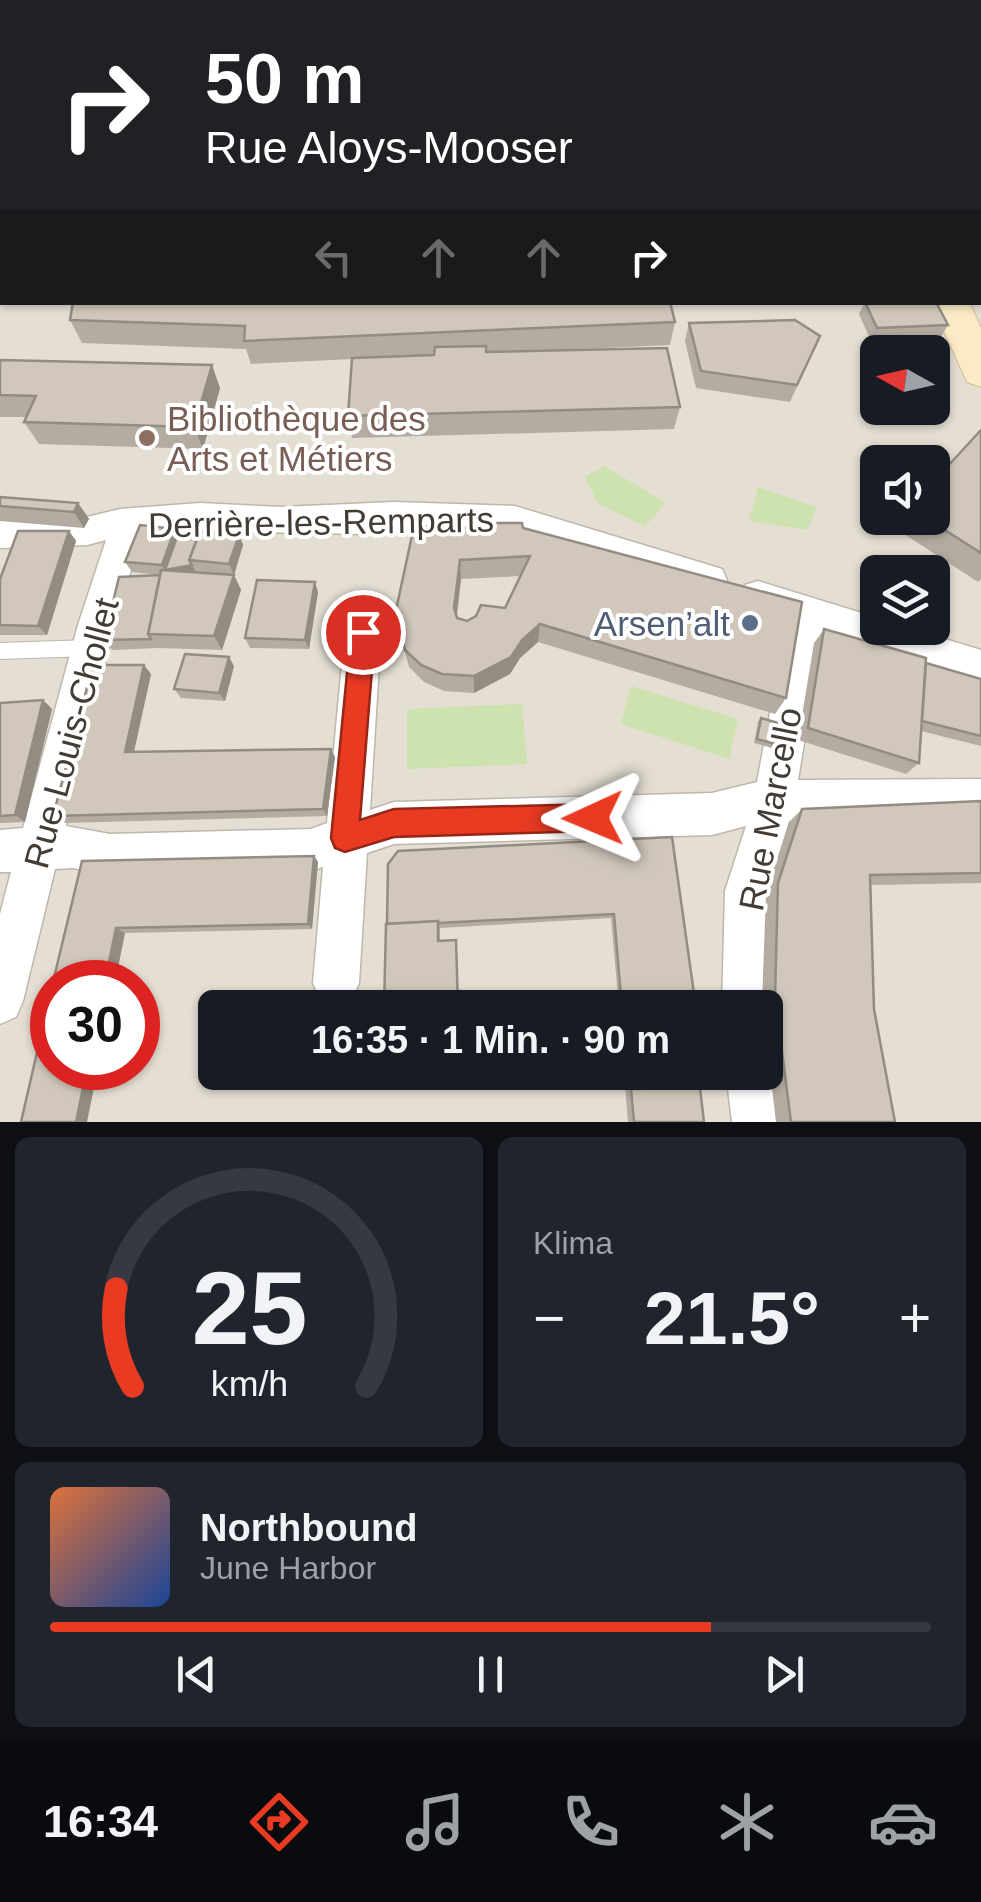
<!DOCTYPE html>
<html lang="de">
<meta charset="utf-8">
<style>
body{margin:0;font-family:Helvetica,sans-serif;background:#20242c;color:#f1f3f6;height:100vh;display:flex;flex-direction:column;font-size:38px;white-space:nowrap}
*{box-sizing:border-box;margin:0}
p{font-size:32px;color:#9ea1a6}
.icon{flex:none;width:55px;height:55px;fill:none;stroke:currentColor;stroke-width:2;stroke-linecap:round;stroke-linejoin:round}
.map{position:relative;height:1122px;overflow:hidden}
.side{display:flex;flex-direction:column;gap:15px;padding:15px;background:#0d0f14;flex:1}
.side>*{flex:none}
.top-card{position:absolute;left:0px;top:0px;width:982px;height:305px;box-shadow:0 2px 8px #0004;background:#202124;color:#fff;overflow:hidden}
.needle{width:65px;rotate:278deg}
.fabs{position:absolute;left:860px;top:335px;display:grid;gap:20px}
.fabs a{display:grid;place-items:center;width:90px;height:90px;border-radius:15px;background:#171b24;box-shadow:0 2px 8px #0004;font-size:50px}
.speed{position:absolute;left:30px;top:960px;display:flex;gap:20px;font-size:50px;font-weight:700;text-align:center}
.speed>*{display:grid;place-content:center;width:130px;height:130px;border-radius:50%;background:#171b24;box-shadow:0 2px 8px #0004;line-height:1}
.speed .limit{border:15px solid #d22;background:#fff;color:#111}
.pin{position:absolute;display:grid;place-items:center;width:85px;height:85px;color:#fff;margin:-42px;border:5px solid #fff;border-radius:50%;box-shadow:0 2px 10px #0007}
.me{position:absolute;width:110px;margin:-55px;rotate:269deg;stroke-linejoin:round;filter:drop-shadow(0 0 8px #0008)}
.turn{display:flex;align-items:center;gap:35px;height:210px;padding:0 40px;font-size:45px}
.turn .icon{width:130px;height:130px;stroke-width:2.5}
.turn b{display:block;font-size:70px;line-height:85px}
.lanes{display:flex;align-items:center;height:95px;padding:0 40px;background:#0003;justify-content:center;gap:50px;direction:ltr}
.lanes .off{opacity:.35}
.big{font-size:75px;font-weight:800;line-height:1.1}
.side .card{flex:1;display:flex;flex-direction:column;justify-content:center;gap:15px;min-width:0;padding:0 35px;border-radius:15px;background:#20242c}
.side .dial{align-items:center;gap:0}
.dial svg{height:260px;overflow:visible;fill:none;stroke:#363941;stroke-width:7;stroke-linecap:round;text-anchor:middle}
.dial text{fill:#f1f3f6;stroke:none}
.song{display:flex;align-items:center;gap:30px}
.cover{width:120px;height:120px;border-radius:15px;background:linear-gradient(135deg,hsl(20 70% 55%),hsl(220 70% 35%))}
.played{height:10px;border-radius:5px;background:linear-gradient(90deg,#e93a22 75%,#363941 75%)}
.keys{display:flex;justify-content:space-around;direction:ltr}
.heat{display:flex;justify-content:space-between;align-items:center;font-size:55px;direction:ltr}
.side .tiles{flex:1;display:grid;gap:15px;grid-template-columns:1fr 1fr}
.card:last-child{grid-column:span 2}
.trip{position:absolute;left:198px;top:990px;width:585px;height:100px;border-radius:15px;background:#171b24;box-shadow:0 2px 8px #0004;font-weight:800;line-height:100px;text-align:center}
.dock{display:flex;height:160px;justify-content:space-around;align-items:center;background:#090b0e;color:#9ea1a6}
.dock .icon{width:70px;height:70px}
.dock .active{color:#e93a22}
.dock b{font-size:45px;color:#f1f3f6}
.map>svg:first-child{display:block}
.residential{fill:#e4ded3;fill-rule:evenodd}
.green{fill:#cde2af}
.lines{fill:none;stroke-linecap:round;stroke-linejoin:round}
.lane-casing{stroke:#beb7ab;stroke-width:2}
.street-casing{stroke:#beb7ab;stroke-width:3}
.secondary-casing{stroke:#cdbd97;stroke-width:2}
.lane{fill:#fff;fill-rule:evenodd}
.street{fill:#fff;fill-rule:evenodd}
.secondary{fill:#faebc5;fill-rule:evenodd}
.wall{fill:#b4aca1;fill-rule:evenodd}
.shaded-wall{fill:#928c83}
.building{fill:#d1c8bb;stroke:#928c83;stroke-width:2.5;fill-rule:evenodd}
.route{fill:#e93a22;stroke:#972616;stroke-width:2.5}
.education-dot{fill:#8d6e63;stroke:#fff;stroke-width:4}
.service-dot{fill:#5c6f8a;stroke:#fff;stroke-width:4}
.labels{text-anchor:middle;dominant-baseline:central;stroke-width:8;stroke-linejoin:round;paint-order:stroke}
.education-label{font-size:35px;fill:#785e54;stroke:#fff;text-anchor:start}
.street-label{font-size:35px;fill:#423c35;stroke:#fff}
.service-label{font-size:35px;fill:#4e5e75;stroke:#fff;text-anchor:end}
</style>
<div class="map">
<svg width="981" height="1122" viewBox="0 0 981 1122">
<rect width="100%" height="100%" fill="#f1ece4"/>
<path class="residential" d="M0,0L64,2H2V302H980V2H265L981,0V1122H0ZM878,352H932V408H878ZM878,462H932V518H878ZM878,572H932V628H878ZM52,982H138V1068H52ZM215,1008H765V1072H215Z"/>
<g class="green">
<path d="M604,466L666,503L645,526L598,504L585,477Z"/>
<path d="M758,487L817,507L807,530L749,521Z"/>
<path d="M631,686L738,719L729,759L621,724Z"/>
<path d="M522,704L527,764L407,769V709Z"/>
</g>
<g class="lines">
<g class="lane-casing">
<path id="lane" d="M90,640L97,642L99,648L97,654L90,656L0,659V643Z"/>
</g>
<g class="street-casing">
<g id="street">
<path d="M394,502L515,506L709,565L722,569L727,580L722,591L709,595L515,534L394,530L365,534L200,531L142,535L114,625L66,826L110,834L311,829L327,823L345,632L350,620L363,616L376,620L381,632L370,810L394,802L712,793L757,782L787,621L745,607L740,596L745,585L758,581L878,618V628H909L981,650V684L822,632L798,780L981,779V819L789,821L769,891L768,1008L765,1016V1008H722L725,891L746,826L712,835L394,844L367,853L359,983L352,999L336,1006L320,999L313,983L323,867L311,871L110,876L73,868L55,869L23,1001L16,1017L0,1024V914L11,872H0V830L23,828L78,625L106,540L87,545L0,548V520L87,517L120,509L200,503L282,507Z"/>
<path d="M765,1054L774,1072L782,1122H732L726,1072H765Z"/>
</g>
</g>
<g class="secondary-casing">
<g id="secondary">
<rect x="0" y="140" width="2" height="20"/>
<path d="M931,302H969L981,328V387L967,382Z"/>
</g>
</g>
<use href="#lane" class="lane"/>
<use href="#street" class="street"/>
<use href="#secondary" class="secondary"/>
</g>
<g class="wall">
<path d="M733,0H803L807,2H733Z"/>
<path d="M958,0H981V48L980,2H962Z"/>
<path d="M865,302L948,325L941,337L871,341L859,314Z"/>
<path d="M70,320L675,322L670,345L536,351L680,407L674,429L352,438L348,416L352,359L251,364L246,349L82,343Z"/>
<path d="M689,323L820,336L790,402L696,388L685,341Z"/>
<path d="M0,360L220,388L203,449L39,444L24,422L26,417H0Z"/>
<path d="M981,430V579L978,582L895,528L902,518H932L946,468Z"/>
<path d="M0,497L78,503L89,519L84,528L0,521Z"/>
<path d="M477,528H523L786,698L775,714L538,642L520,658L510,674L474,693L444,691L424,682L409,667L395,615ZM520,576L505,608L467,621L457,618L461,579Z"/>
<path d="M175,529L178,534L198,536L239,535L243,545L234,575L195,571L188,572L234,575L241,590L222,650L158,648L112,650L104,640L160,575L132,572L125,562Z"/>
<path d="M69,531L76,541L47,635H0V579Z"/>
<path d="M318,592L309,649L250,648L245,638Z"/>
<path d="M824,629L926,663L981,679V746L921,731L919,763L906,774L798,740L814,643Z"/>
<path d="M234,666L225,701L181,698L174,689Z"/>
<path d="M151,674L134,752L335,757L327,816L63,823L53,816Z"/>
<path d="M43,700L52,709L25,822L0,823V703Z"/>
<path d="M761,718L775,744L772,748L754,743L758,722Z"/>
<path d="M981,801V883L871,885L874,1009L895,1122H776L765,1028V1008H763L762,1003L766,893L789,822L802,809Z"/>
<path d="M672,837L696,1008H619L611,918L440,928V941L456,940L459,1008H384L388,864L398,851Z"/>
<path d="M314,856L318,862L312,929L125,933L115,982H53L82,861Z"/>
<path d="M624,1072H717L700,1089L704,1122H628Z"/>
</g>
<g class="shaded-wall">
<path d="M337,0H354V2H338Z"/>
<path d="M0,7L2,13V21L0,25Z"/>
<rect x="0" y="79" width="2" height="25"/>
<path d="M212,365L220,388L203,449L194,427Z"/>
<path d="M78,503L89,519L84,528L74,512Z"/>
<path d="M175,529L195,571L168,576L162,565Z"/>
<path d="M69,531L76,541L47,635L38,626Z"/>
<path d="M239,535L243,545L234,575L229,564Z"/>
<path d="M460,560L461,579L455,626L454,608Z"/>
<path d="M234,575L241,590L222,650L214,636Z"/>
<path d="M315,582L318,592L309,649L305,640Z"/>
<path d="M540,624L538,642L520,658L510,674L474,693V676L522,640Z"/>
<path d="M229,657L234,666L225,701L219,693Z"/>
<path d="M144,665L151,674L132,760L125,752Z"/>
<path d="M43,700L52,709L25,822L15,815Z"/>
<path d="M331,749L335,757L327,816L323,809Z"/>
<path d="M314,856L318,862L312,929L308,924Z"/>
<path d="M116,928L125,933L115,982H105Z"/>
<path d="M87,1068H98L87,1122H76Z"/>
</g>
<g class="building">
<path d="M512,0H559L561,2H513Z"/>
<path d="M682,0H706L707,2H683Z"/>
<path d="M741,0H779L781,2H743Z"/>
<rect x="0" y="24" width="2" height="55"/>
<path d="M73,302H670L675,322L244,341L245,326L70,320Z"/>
<path d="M865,302H936L948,325L877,328Z"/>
<path d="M795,320L820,336L797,385L701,371L689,323Z"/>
<path d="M486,346V352L667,348L680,407L348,416L352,358L434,355L435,347Z"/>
<path d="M0,360L212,365L194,427L24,422L36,396L0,395Z"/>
<path d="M981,430V553L926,518H932V462H928L931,459L946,468Z"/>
<path d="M0,497L78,503L74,512L0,506Z"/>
<path d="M479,523H522L523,528L802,602L786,698L540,624L522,640L511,657L474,676L442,674L421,665L405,650L395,615L414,526L477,528ZM530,556L505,608L481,605L476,616L467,621L457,618L454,608L460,560Z"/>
<path d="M140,525L175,529L162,565L125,562Z"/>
<path d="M18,531H69L38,626L0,625V579Z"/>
<path d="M200,531L239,535L229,564L189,560Z"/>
<path d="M178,534L198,536L189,560L192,565L165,570Z"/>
<path d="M161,570L234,575L214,636L148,634Z"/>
<path d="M160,575L148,634L151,639L104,640L119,577Z"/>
<path d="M257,580L315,582L305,640L245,638Z"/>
<path d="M824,629L926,658L919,763L808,728Z"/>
<path d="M185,654L229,657L219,693L174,689Z"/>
<path d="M926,663L981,679V736L922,721Z"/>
<path d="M93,665H144L125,752L331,749L323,809L53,816Z"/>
<path d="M43,700L15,815L0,816V703Z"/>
<path d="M761,718L778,723L775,744L757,739Z"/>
<path d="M981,801V873L870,875L874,1009L895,1122H791L775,997L778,883L802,809Z"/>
<path d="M672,837L696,1008H622L614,914L438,923V921L387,924L388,864L398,851Z"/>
<path d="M314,856L308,924L116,928L105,982H53L82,861Z"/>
<path d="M438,921V941L456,940L458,1008H384L386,924Z"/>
<path d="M52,987V1068H87L76,1122H21Z"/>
<path d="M628,1072H717L719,1088L630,1089Z"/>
<path d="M700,1088L704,1122H634L631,1089Z"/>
</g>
<path class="route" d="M363,622L371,625L375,632L360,820L394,809L593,804L602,808L606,818L602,827L593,831L394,837L345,852L335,848L331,838L351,632L355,625Z"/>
<circle class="education-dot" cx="147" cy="438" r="10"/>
<circle class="service-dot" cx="750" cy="623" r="10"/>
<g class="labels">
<g class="education-label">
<text x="167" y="418">Bibliothèque des<tspan x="167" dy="40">Arts et Métiers</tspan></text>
</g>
<g class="street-label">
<text transform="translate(321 522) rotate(-1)">Derrière-les-Remparts</text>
<text transform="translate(71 733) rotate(-75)">Rue Louis-Chollet</text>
<text transform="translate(770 809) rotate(-79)">Rue Marcello</text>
</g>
<g class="service-label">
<text x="730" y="623">Arsen’alt</text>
</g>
</g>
</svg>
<div class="fabs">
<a><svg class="needle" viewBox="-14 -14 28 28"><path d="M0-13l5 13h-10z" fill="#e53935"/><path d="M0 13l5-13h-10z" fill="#9ea1a6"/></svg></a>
<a><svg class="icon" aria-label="sound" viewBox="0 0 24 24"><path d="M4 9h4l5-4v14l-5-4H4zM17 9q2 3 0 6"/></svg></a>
<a><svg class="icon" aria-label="layers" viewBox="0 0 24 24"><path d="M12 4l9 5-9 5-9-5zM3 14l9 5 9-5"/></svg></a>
</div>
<div class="speed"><div class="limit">30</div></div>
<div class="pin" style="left:363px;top:632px;background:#d93025"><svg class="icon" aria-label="arrive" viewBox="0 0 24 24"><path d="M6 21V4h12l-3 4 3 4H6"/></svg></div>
<svg class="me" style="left:593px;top:818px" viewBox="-20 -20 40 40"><path d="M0-17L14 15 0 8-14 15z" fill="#e93a22" stroke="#fff" stroke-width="4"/></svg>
<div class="trip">16:35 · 1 Min. · 90 m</div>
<div class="top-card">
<div class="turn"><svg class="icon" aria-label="right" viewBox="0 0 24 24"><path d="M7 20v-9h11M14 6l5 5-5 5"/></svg><div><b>50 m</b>Rue Aloys-Mooser</div></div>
<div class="lanes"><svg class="icon off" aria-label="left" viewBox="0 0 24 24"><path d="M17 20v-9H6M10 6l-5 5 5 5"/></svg><svg class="icon off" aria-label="ahead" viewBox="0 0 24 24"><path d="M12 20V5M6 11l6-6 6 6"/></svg><svg class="icon off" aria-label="ahead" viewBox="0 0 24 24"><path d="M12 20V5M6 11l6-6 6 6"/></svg><svg class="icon" aria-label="right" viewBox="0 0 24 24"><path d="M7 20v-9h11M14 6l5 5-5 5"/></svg></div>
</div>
</div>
<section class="side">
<div class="tiles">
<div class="card dial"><svg viewBox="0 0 100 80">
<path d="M14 69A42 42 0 1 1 86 69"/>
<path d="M14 69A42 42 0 0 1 9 39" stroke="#e93a22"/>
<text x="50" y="56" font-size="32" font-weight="700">25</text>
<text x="50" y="72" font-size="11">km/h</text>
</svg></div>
<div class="card"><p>Klima</p>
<div class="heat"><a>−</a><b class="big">21.5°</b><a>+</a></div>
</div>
<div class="card">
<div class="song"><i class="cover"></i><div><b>Northbound</b><p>June Harbor</p></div></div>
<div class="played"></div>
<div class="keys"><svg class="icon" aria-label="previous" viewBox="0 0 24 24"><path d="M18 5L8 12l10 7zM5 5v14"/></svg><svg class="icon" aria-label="pause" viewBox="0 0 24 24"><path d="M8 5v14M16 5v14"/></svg><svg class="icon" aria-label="next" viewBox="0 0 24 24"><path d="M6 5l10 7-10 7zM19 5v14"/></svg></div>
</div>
</div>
</section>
<nav class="dock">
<b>16:34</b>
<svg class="icon active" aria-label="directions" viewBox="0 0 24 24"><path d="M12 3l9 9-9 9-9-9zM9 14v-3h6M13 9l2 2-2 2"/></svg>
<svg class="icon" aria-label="music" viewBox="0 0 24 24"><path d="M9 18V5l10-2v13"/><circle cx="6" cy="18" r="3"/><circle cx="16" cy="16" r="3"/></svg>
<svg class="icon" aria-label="phone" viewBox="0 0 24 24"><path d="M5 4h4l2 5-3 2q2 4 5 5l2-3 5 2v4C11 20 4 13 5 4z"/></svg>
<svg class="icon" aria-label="climate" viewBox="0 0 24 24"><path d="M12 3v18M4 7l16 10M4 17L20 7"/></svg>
<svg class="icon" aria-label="car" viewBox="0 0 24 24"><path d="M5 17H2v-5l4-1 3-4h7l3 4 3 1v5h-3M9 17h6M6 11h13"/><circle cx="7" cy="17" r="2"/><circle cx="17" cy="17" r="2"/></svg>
</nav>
